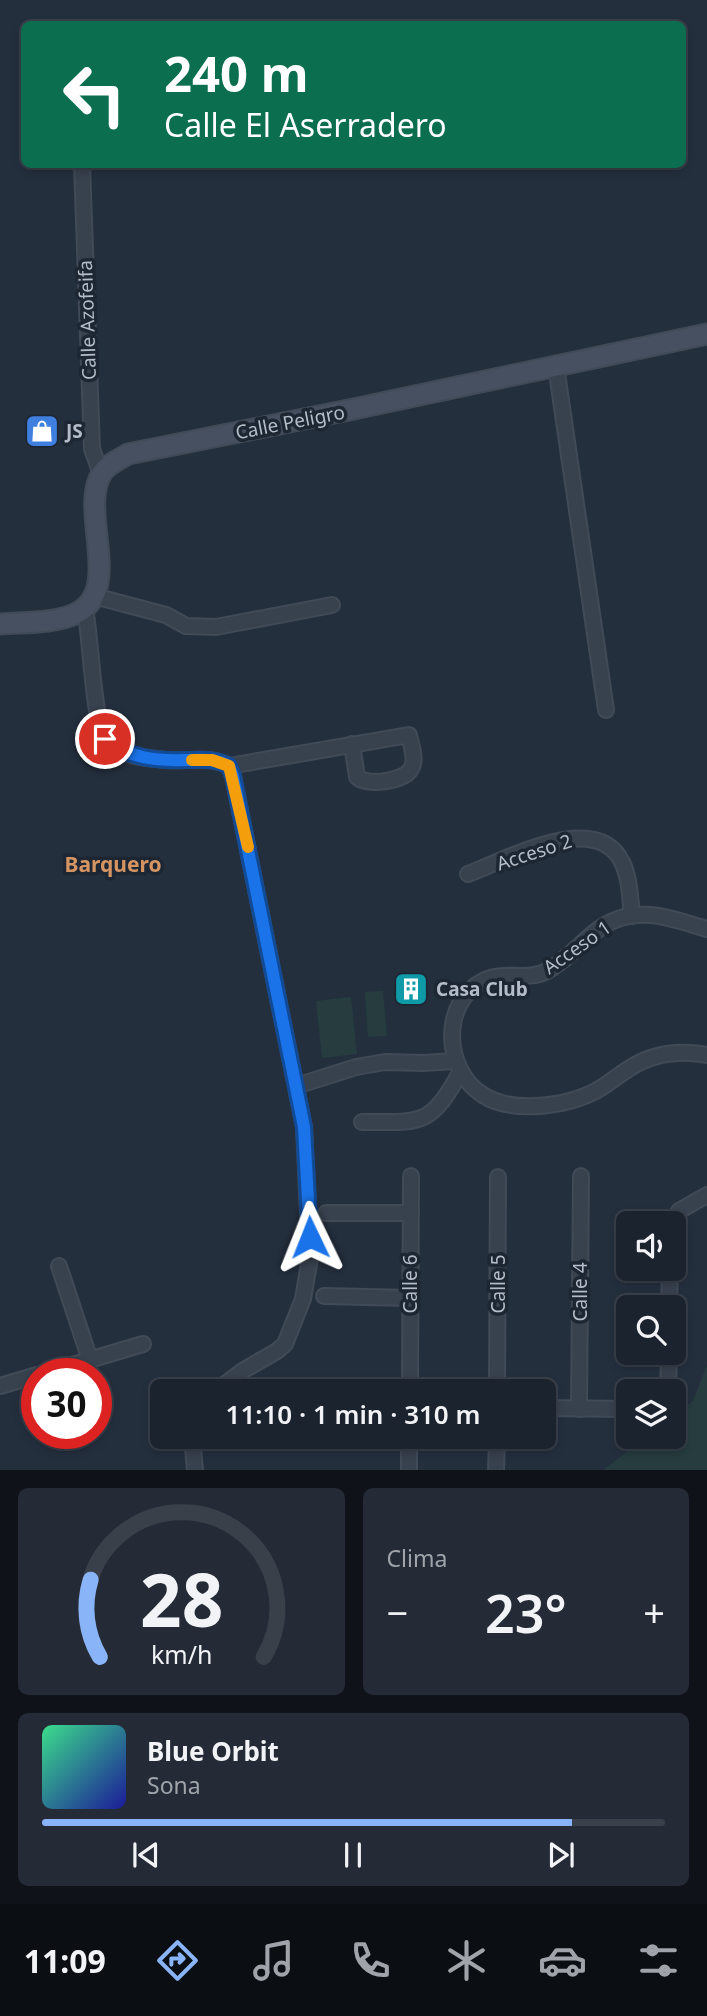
<!DOCTYPE html>
<html lang="es">
<meta charset="utf-8">
<style>
body{margin:0;font-family:"Noto Sans",sans-serif;background:#242b36;color:#f1f3f6;height:100vh;display:flex;flex-direction:column;font-size:26px;white-space:nowrap}
*{box-sizing:border-box;margin:0}
p{font-size:23px;color:#a0a4aa}
.icon{flex:none;width:38px;height:38px;fill:none;stroke:currentColor;stroke-width:2;stroke-linecap:round;stroke-linejoin:round}
.map{position:relative;height:1470px;overflow:hidden}
.details{display:flex;flex-direction:column;gap:18px;padding:18px;background:#0f1319;flex:1}
.details>*{flex:none}
.banner{position:absolute;left:21px;top:21px;width:665px;height:147px;border-radius:10px;box-shadow:0 4px 10px #0003,0 0 0 2px #39404a;background:#0b6e4f;color:#fff;overflow:hidden}
.fabs{position:absolute;left:616px;top:1211px;display:grid;gap:14px}
.fabs a{display:grid;place-items:center;width:70px;height:70px;border-radius:10px;background:#1b232e;box-shadow:0 4px 10px #0003,0 0 0 2px #39404a;font-size:35px}
.speed{position:absolute;left:21px;top:1358px;display:flex;gap:14px;font-size:35px;font-weight:700;text-align:center}
.speed>*{display:grid;place-content:center;width:91px;height:91px;border-radius:50%;background:#1b232e;box-shadow:0 4px 10px #0003,0 0 0 2px #39404a;line-height:1}
.speed .limit{border:10px solid #d22;background:#fff;color:#111}
.pin{position:absolute;display:grid;place-items:center;width:60px;height:60px;color:#fff;margin:-30px;border:4px solid #fff;border-radius:50%;box-shadow:0 2px 7px #0007}
.me{position:absolute;width:77px;margin:-38px;rotate:358deg;stroke-linejoin:round;filter:drop-shadow(0 0 5px #0008)}
.turn{display:flex;align-items:center;gap:24px;height:147px;padding:0 28px;font-size:32px}
.turn .icon{width:91px;height:91px;stroke-width:2.5}
.turn b{display:block;font-size:49px;line-height:60px}
.big{font-size:52px;font-weight:600;line-height:1.1}
.details .widget{flex:1;display:flex;flex-direction:column;justify-content:center;gap:10px;min-width:0;padding:0 24px;border-radius:10px;background:#242b36}
.details .dial{align-items:center;gap:0}
.dial svg{height:182px;overflow:visible;fill:none;stroke:#39404a;stroke-width:7;stroke-linecap:round;text-anchor:middle}
.dial text{fill:#f1f3f6;stroke:none}
.song{display:flex;align-items:center;gap:21px}
.cover{width:84px;height:84px;border-radius:10px;background:linear-gradient(135deg,hsl(150 70% 55%),hsl(240 70% 35%))}
.played{height:7px;border-radius:4px;background:linear-gradient(90deg,#8ab4f8 85%,#39404a 85%)}
.keys{display:flex;justify-content:space-around;direction:ltr}
.heat{display:flex;justify-content:space-between;align-items:center;font-size:38px;direction:ltr}
.details .tiles{flex:1;display:grid;gap:18px;grid-template-columns:1fr 1fr}
.widget:last-child{grid-column:span 2}
.trip{position:absolute;left:150px;top:1379px;width:406px;height:70px;border-radius:10px;background:#1b232e;box-shadow:0 4px 10px #0003,0 0 0 2px #39404a;font-weight:600;line-height:70px;text-align:center}
.dock{display:flex;height:112px;justify-content:space-around;align-items:center;background:#0b0e12;color:#a0a4aa}
.dock .icon{width:49px;height:49px}
.dock .active{color:#8ab4f8}
.dock b{font-size:32px;color:#f1f3f6}
.map>svg:first-child{display:block}
.green{fill:#263c3f}
.lines{fill:none;stroke-linecap:round;stroke-linejoin:round}
.minor-casing{stroke:#414a57;stroke-width:18}
.secondary-casing{stroke:#414a57;stroke-width:23}
.minor{stroke:#38414e;stroke-width:14}
.secondary{stroke:#465061;stroke-width:19}
.route-casing{stroke:#114b97;stroke-width:18}
.route{stroke:#1a73e8;stroke-width:12}
.slow{stroke:#f59e0b;stroke-width:12}
.labels{text-anchor:middle;dominant-baseline:central;stroke-width:7;stroke-linejoin:round;paint-order:stroke}
.street-label{font-size:19px;fill:#b4bcc9;stroke:#1d2633}
.poi-label{font-size:19px;font-weight:bold;fill:#b4bcc9;stroke:#1d2633;text-anchor:start}
.neighbourhood-label{font-size:21px;font-weight:bold;fill:#d59563;stroke:#1d2633}
</style>
<div class="map">
<svg width="707" height="1470" viewBox="0 0 707 1470">
<rect width="100%" height="100%" fill="#242f3e"/>
<g class="green">
<path d="M383,991L387,1036L368,1037L365,992Z"/>
<path d="M351,997L357,1054L322,1058L316,1001Z"/>
<path d="M707,1365V1470H603L646,1437H674V1416L693,1401Z"/>
</g>
<g class="lines">
<g class="minor-casing">
<g id="minor">
<path d="M82,164L92,449L101,474"/>
<path d="M556,366L606,710"/>
<path d="M94,596L166,615L186,626L216,627L332,605"/>
<path d="M85,609C91,636 93,725 106,740C121,757 146,758 166,760C187,762 210,755 229,766L233,776L304,1127L310,1258L303,1299L285,1344L277,1351L244,1370L216,1391"/>
<path d="M229,766L409,735C411,745 417,760 411,769C403,782 367,786 357,777L352,744"/>
<path d="M468,874C506,860 596,809 622,862C630,878 630,899 632,916"/>
<path d="M707,929C679,921 654,910 624,917C592,925 575,956 547,971C528,981 505,971 485,980C440,1001 443,1070 483,1095C514,1115 574,1106 604,1086C620,1075 635,1062 654,1057C671,1052 690,1052 707,1055"/>
<path d="M296,1086L356,1067L385,1062L423,1063L455,1061"/>
<path d="M362,1122C422,1122 430,1127 461,1071"/>
<path d="M326,1213H411"/>
<path d="M674,1223L679,1211L707,1195"/>
<path d="M59,1266L90,1360"/>
<path d="M324,1296L410,1298"/>
<path d="M669,1307L670,1269"/>
<path d="M42,1374L143,1344"/>
<path d="M0,1386L37,1375"/>
<path d="M410,1391L411,1176"/>
<path d="M497,1391L498,1177"/>
<path d="M668,1391L669,1353"/>
<path d="M544,1408L628,1409"/>
<path d="M579,1409L581,1176"/>
<path d="M192,1437L195,1470"/>
<path d="M409,1470V1437"/>
<path d="M496,1470L497,1437"/>
</g>
</g>
<g class="secondary-casing">
<path id="secondary" d="M0,624C23,622 53,624 75,614C125,592 78,510 102,473C108,464 118,460 128,454L349,410L707,334"/>
</g>
<use href="#minor" class="minor"/>
<use href="#secondary" class="secondary"/>
</g>
<g class="lines">
<g class="route-casing">
<path id="route" d="M105,739C128,758 156,761 185,760C201,760 216,758 229,766L233,776L304,1127L310,1237"/>
</g>
<use href="#route" class="route"/>
<path class="slow" d="M192,760H212L229,766L248,847"/>
</g>
<defs>
<g id="shop-square" transform="scale(1.75)"><rect x="-9" y="-9" width="18" height="18" rx="4" fill="#3f7fe0" stroke="#1d2633"/><path d="M-5-2.5h2.3a2.7 3.5 0 0 1 5.4 0H5L5.5 6h-11ZM-1.5-2.5h3a1.5 2.3 0 0 0-3 0Z" fill="#fff"/></g>
<g id="building-square" transform="scale(1.75)"><rect x="-9" y="-9" width="18" height="18" rx="4" fill="#0f9aa8" stroke="#1d2633"/><path d="M-4-6H4V6H1V3H-1V6H-4ZM-2.5-4.3h1.7v1.8h-1.7ZM.8-4.3h1.7v1.8H.8ZM-2.5-1h1.7V.8h-1.7ZM.8-1h1.7V.8H.8Z" fill="#fff"/></g>
</defs>
<g fill-rule="evenodd">
<use href="#shop-square" x="42" y="431"/>
<use href="#building-square" x="411" y="989"/>
</g>
<g class="labels">
<g class="street-label">
<text transform="translate(87 320) rotate(-92)">Calle Azofeifa</text>
<text transform="translate(290 422) rotate(-11)">Calle Peligro</text>
<text transform="translate(534 852) rotate(-18)">Acceso 2</text>
<text transform="translate(577 947) rotate(-35)">Acceso 1</text>
<text transform="translate(410 1284) rotate(-90)">Calle 6</text>
<text transform="translate(498 1284) rotate(-90)">Calle 5</text>
<text transform="translate(580 1292) rotate(-90)">Calle 4</text>
</g>
<g class="poi-label">
<text x="66" y="431">JS</text>
<text x="436" y="989">Casa Club</text>
</g>
<g class="neighbourhood-label">
<text x="113" y="864">Barquero</text>
</g>
</g>
</svg>
<div class="fabs">
<a><svg class="icon" aria-label="sound" viewBox="0 0 24 24"><path d="M4 9h4l5-4v14l-5-4H4zM17 9q2 3 0 6"/></svg></a>
<a><svg class="icon" aria-label="search" viewBox="0 0 24 24"><circle cx="10" cy="10" r="6"/><path d="M15 15l6 6"/></svg></a>
<a><svg class="icon" aria-label="layers" viewBox="0 0 24 24"><path d="M12 4l9 5-9 5-9-5zM3 14l9 5 9-5"/></svg></a>
</div>
<div class="speed"><div class="limit">30</div></div>
<div class="pin" style="left:105px;top:739px;background:#d93025"><svg class="icon" aria-label="arrive" viewBox="0 0 24 24"><path d="M6 21V4h12l-3 4 3 4H6"/></svg></div>
<svg class="me" style="left:310px;top:1237px" viewBox="-20 -20 40 40"><path d="M0-17L14 15 0 8-14 15z" fill="#1a73e8" stroke="#fff" stroke-width="4"/></svg>
<div class="trip">11:10 · 1 min · 310 m</div>
<div class="banner">
<div class="turn"><svg class="icon" aria-label="left" viewBox="0 0 24 24"><path d="M17 20v-9H6M10 6l-5 5 5 5"/></svg><div><b>240 m</b>Calle El Aserradero</div></div>
</div>
</div>
<section class="details">
<div class="tiles">
<div class="widget dial"><svg viewBox="0 0 100 80">
<path d="M14 69A42 42 0 1 1 86 69"/>
<path d="M14 69A42 42 0 0 1 10 35" stroke="#8ab4f8"/>
<text x="50" y="56" font-size="32" font-weight="700">28</text>
<text x="50" y="72" font-size="11">km/h</text>
</svg></div>
<div class="widget"><p>Clima</p>
<div class="heat"><a>−</a><b class="big">23°</b><a>+</a></div>
</div>
<div class="widget">
<div class="song"><i class="cover"></i><div><b>Blue Orbit</b><p>Sona</p></div></div>
<div class="played"></div>
<div class="keys"><svg class="icon" aria-label="previous" viewBox="0 0 24 24"><path d="M18 5L8 12l10 7zM5 5v14"/></svg><svg class="icon" aria-label="pause" viewBox="0 0 24 24"><path d="M8 5v14M16 5v14"/></svg><svg class="icon" aria-label="next" viewBox="0 0 24 24"><path d="M6 5l10 7-10 7zM19 5v14"/></svg></div>
</div>
</div>
</section>
<nav class="dock">
<b>11:09</b>
<svg class="icon active" aria-label="directions" viewBox="0 0 24 24"><path d="M12 3l9 9-9 9-9-9zM9 14v-3h6M13 9l2 2-2 2"/></svg>
<svg class="icon" aria-label="music" viewBox="0 0 24 24"><path d="M9 18V5l10-2v13"/><circle cx="6" cy="18" r="3"/><circle cx="16" cy="16" r="3"/></svg>
<svg class="icon" aria-label="phone" viewBox="0 0 24 24"><path d="M5 4h4l2 5-3 2q2 4 5 5l2-3 5 2v4C11 20 4 13 5 4z"/></svg>
<svg class="icon" aria-label="climate" viewBox="0 0 24 24"><path d="M12 3v18M4 7l16 10M4 17L20 7"/></svg>
<svg class="icon" aria-label="car" viewBox="0 0 24 24"><path d="M5 17H2v-5l4-1 3-4h7l3 4 3 1v5h-3M9 17h6M6 11h13"/><circle cx="7" cy="17" r="2"/><circle cx="17" cy="17" r="2"/></svg>
<svg class="icon" aria-label="filters" viewBox="0 0 24 24"><path d="M4 7h16M4 17h16"/><circle cx="9" cy="7" r="2"/><circle cx="15" cy="17" r="2"/></svg>
</nav>
